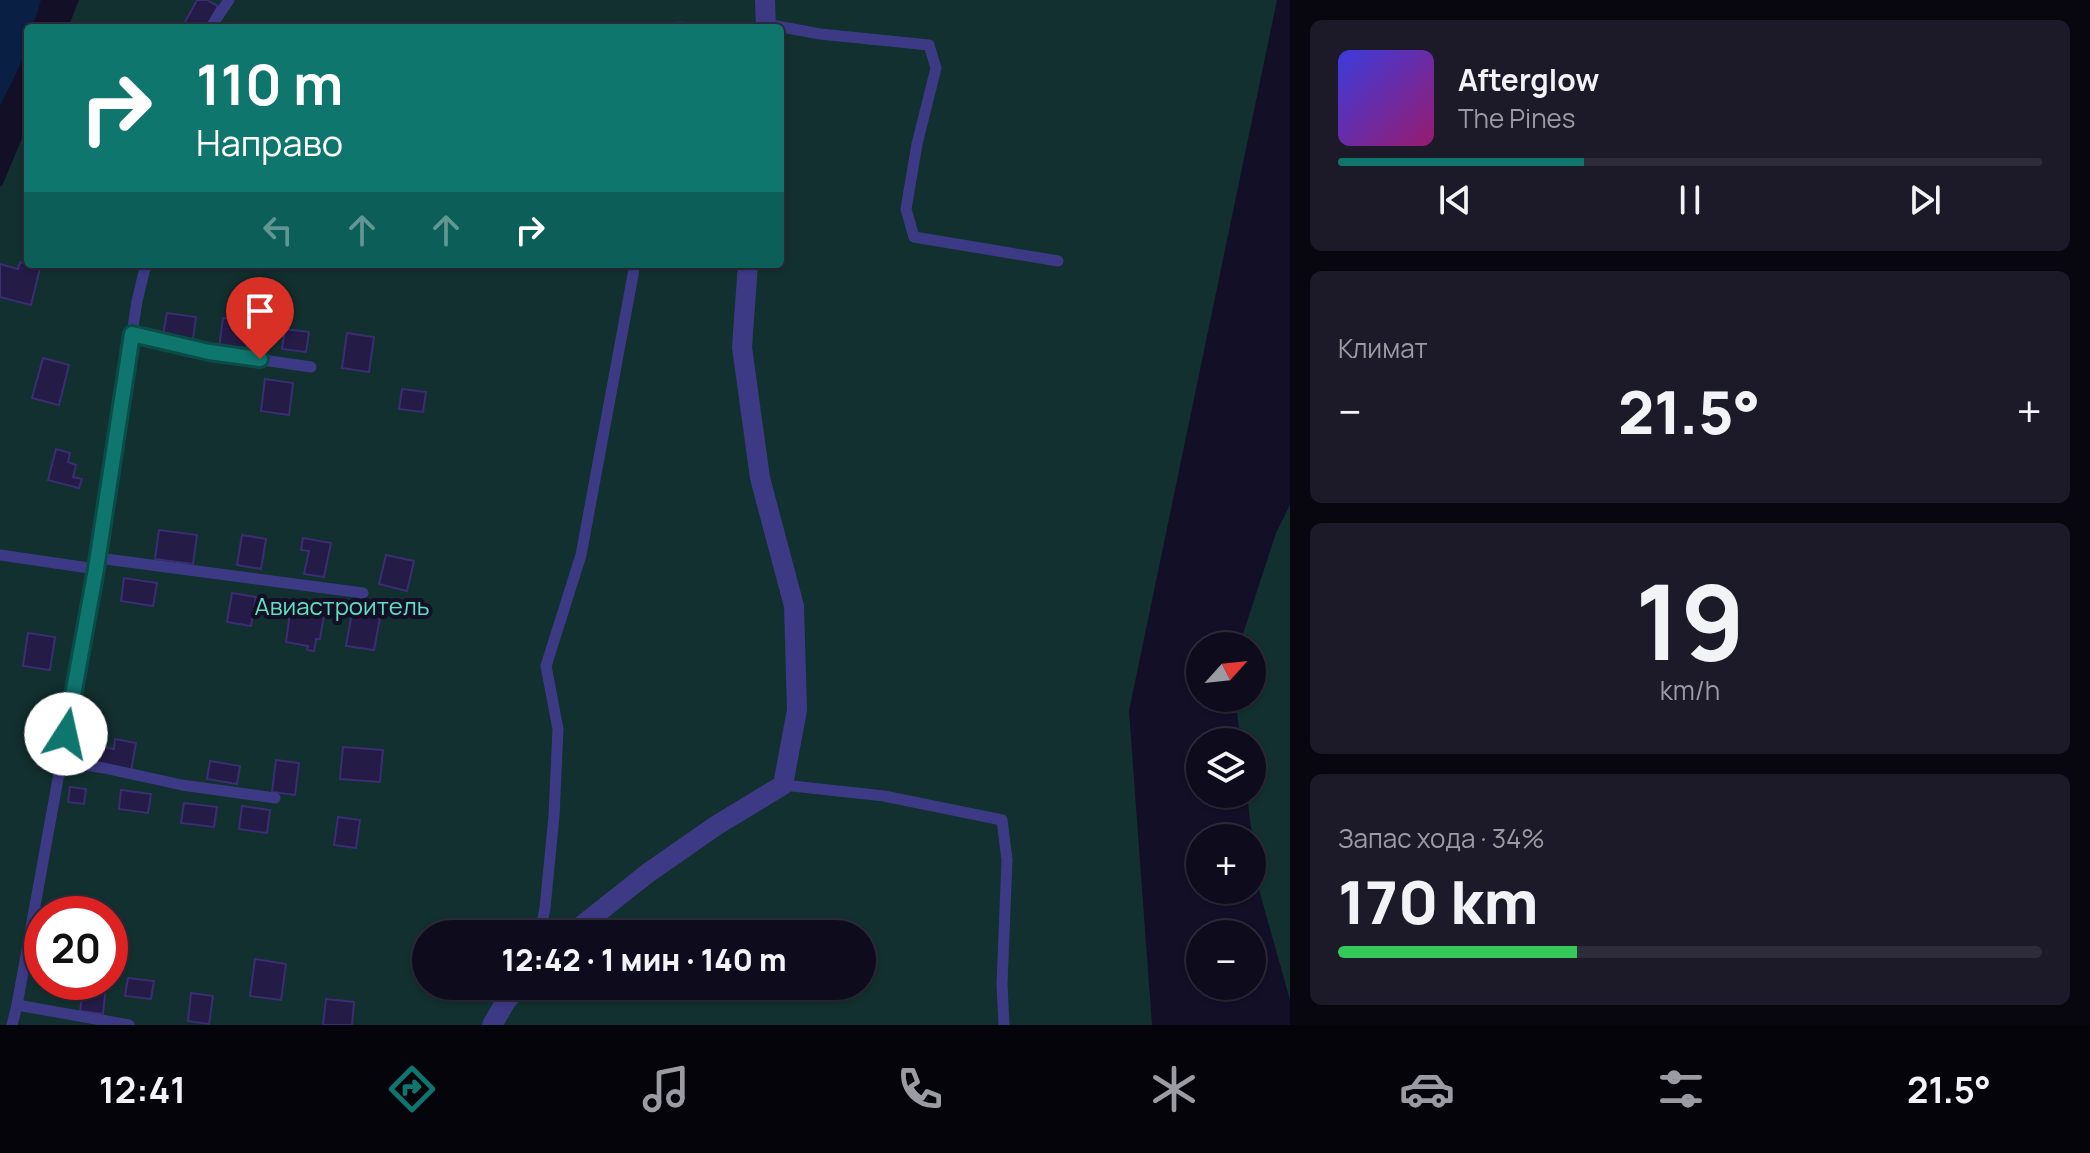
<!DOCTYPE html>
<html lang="ru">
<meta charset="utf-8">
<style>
body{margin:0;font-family:Manrope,sans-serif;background:#1c1929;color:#f1f3f6;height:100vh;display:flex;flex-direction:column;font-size:30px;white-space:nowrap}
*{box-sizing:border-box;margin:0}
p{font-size:26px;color:#9b9ba3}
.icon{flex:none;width:44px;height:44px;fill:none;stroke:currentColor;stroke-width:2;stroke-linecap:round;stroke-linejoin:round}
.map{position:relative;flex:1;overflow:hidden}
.details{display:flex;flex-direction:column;gap:20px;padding:20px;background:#08060f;width:800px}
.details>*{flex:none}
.banner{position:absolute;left:24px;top:24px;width:760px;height:244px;border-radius:8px;box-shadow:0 2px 6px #0004,0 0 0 2px #2e2b3b;background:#0f766e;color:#fff;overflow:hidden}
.needle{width:52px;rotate:63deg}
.controls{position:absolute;left:1186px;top:632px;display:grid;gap:16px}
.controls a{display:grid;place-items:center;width:80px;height:80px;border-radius:50%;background:#0e0b1c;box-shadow:0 2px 6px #0004,0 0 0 2px #2e2b3b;font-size:40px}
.speed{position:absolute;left:24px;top:896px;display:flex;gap:16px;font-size:40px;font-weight:700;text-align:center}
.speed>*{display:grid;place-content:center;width:104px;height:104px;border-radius:50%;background:#0e0b1c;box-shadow:0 2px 6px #0004,0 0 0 2px #2e2b3b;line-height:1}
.speed .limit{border:12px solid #d22;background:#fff;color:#111}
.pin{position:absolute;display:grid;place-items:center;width:68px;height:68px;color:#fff;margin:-82px -34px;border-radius:50% 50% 50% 0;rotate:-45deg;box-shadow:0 0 8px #0007}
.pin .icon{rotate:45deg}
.me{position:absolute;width:88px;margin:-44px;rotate:10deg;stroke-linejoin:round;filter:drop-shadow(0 0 6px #0008)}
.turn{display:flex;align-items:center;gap:28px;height:168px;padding:0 40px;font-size:36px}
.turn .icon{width:104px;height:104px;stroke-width:2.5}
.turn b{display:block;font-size:56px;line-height:68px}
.lanes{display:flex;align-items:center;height:76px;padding:0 40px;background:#0003;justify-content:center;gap:40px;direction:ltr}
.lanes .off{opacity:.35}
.big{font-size:60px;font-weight:800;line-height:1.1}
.details .widget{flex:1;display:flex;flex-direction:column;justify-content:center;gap:12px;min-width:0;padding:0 28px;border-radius:12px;background:#1c1929}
.details .dial{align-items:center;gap:0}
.dial b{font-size:104px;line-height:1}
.song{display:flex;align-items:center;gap:24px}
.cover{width:96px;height:96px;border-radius:12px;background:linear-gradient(135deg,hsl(240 70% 55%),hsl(320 70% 35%))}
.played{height:8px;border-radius:4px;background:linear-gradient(90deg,#0f766e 35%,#2e2b3b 35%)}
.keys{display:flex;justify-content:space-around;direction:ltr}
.heat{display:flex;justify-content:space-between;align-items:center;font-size:44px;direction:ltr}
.charge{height:12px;border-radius:6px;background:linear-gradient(90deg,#34c759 34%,#2e2b3b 0)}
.trip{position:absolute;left:412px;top:920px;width:464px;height:80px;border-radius:40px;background:#0e0b1c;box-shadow:0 2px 6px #0004,0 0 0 2px #2e2b3b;font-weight:800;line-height:80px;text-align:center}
.tabs{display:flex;height:128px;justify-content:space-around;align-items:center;background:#06040b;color:#9b9ba3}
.tabs .icon{width:56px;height:56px}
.tabs .on{color:#0f766e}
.tabs b{font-size:36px;color:#f1f3f6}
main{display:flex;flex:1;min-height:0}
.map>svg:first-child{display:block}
.green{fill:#12302f;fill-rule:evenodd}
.water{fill:#0a1f44}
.building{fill:#241b47;stroke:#3b2d73;stroke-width:2}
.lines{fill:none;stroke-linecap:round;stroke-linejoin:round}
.lane{stroke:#3d3a85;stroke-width:11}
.street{stroke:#3d3a85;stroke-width:20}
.route-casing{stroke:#0a4d48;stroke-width:20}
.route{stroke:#0f766e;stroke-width:14}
.labels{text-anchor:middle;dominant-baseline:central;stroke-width:8;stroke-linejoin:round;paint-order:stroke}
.park-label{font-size:24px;fill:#5fe0c0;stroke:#130f26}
</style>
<main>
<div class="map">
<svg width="1290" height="1025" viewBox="0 0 1290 1025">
<rect width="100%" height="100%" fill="#130f26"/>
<g class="green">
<path d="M79,0H1277L1129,711L1152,1025H0V186H2L28,124V264H780V28H68ZM42,914H110V982H42ZM426,934H862V986H426Z"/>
<path d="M1290,505V1000L1258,886L1247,794H1252V742H1241L1235,698H1252V646H1239L1276,533Z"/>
</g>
<path class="water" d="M0,0H41L32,28H28C28,56 12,81 0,106Z"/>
<g class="building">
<path d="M197,0H207L218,6L206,28H193L184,24Z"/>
<path d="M20,262L40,268L31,305L0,297V264L18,269Z"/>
<path d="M167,313L196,317L193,339L163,335Z"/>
<path d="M223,318L250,322L246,351L219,348Z"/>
<path d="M285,329L309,332L306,352L282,349Z"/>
<path d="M347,333L374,337L369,372L342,368Z"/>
<path d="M43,358L69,365L59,405L32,398Z"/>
<path d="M265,379L293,383L289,415L261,411Z"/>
<path d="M402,389L426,392L423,412L399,409Z"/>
<path d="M56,449L70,453L68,462L76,465L73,477L82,479L79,488L48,480Z"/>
<path d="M159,530L197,535L193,564L155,559Z"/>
<path d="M242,535L266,539L261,569L237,565Z"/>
<path d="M303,538L331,543L324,577L304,574L309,551L301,550Z"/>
<path d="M386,555L414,561L407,591L379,584Z"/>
<path d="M124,578L157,583L153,606L121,601Z"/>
<path d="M232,593L256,597L251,626L227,622Z"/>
<path d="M290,613L312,616V613L324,615L320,639H316L314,651L307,650L308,646L286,642Z"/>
<path d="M352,613L380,618L374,650L346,646Z"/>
<path d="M28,633L55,637L50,670L23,666Z"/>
<path d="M115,739L136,743L131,771L91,764L94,745L114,749Z"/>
<path d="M343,747L383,750L380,782L340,779Z"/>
<path d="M276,760L299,763L295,795L272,792Z"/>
<path d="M210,761L240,766L237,784L207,779Z"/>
<path d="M70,787L86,789L84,804L68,802Z"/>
<path d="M121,790L151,794L148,813L119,809Z"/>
<path d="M184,803L217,807L214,827L181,823Z"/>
<path d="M242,806L270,810L267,833L239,829Z"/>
<path d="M338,817L360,820L356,848L334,845Z"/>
<path d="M255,959L286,964L281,1000L250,996Z"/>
<path d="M128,978L154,981L151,999L125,996Z"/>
<path d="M84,983L106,985L103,1014L80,1011Z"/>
<path d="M191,993L213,996L209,1024L188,1021Z"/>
<path d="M326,999L354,1002L352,1025H323Z"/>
</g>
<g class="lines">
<g class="lane">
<path d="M766,24L820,34L929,45L936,68L917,144L906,209L914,237L1058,261"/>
<path d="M210,28L229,0"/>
<path d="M680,28V27"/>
<path d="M132,334L209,352L311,367"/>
<path d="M0,555L96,569"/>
<path d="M98,558L363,593"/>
<path d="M61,761L104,768L182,785L275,798"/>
<path d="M783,785L884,796L1002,820L1007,860L1002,984L1004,1025"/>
<path d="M540,934L545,908L554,816L558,729L546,666L581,555L635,264"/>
<path d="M17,1005L129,1025"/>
<path d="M12,1025L17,1005L96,569L137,301L146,264"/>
</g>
<g class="street">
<path d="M765,0L766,28"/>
<path d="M571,934L648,873L717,825L783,785L797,710L794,606L760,478L742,347L748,264"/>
<path d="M492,1025L506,1001L520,986"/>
</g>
</g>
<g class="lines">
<g class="route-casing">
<path id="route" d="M66,734L96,569L132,334L209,352L260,359"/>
</g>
<use href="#route" class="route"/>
</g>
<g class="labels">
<g class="park-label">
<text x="342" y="605">Авиастроитель</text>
</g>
</g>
</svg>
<div class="controls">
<a><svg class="needle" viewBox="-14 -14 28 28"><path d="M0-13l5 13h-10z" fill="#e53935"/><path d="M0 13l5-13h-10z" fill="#9b9ba3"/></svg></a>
<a><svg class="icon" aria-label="layers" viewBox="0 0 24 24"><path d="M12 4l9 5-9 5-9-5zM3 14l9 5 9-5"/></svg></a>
<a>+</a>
<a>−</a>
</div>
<div class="speed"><div class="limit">20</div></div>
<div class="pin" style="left:260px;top:359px;background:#d93025"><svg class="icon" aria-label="arrive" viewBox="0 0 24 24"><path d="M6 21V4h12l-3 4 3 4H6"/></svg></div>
<svg class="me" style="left:66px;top:734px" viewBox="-20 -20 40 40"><circle r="19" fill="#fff"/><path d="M0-13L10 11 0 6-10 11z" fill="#0f766e"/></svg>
<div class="trip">12:42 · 1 мин · 140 m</div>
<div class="banner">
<div class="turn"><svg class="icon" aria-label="right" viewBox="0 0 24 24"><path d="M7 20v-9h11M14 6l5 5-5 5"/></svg><div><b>110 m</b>Направо</div></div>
<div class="lanes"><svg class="icon off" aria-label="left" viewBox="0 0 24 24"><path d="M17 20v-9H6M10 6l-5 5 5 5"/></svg><svg class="icon off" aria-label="ahead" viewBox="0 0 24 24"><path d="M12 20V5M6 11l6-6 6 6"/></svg><svg class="icon off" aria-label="ahead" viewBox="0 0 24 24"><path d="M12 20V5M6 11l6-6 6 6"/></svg><svg class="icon" aria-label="right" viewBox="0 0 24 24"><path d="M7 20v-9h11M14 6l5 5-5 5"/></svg></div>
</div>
</div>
<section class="details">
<div class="widget">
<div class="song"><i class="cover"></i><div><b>Afterglow</b><p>The Pines</p></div></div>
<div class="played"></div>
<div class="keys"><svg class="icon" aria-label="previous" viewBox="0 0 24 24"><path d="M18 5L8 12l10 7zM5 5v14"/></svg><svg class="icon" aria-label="pause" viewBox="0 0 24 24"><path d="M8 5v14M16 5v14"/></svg><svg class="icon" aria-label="next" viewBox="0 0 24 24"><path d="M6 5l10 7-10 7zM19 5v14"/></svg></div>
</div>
<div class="widget"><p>Климат</p>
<div class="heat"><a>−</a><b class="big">21.5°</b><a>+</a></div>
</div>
<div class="widget dial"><b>19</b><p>km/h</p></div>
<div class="widget"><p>Запас хода · 34%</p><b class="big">170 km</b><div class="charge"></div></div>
</section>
</main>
<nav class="tabs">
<b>12:41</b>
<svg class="icon on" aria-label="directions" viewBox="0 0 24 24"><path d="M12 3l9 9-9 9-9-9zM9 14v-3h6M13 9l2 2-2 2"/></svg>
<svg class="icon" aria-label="music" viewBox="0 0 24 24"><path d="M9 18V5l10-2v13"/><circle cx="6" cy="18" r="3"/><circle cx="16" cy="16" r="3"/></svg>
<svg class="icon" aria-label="phone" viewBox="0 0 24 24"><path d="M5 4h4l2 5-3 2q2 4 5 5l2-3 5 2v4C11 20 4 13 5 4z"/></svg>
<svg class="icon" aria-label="climate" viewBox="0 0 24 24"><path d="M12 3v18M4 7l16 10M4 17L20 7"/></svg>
<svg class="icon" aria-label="car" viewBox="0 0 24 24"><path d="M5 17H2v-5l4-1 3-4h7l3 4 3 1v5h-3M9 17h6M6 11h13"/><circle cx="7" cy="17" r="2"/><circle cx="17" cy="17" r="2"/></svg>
<svg class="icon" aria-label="filters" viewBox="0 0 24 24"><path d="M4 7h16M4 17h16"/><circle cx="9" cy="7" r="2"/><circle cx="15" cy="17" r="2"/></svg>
<b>21.5°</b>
</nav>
